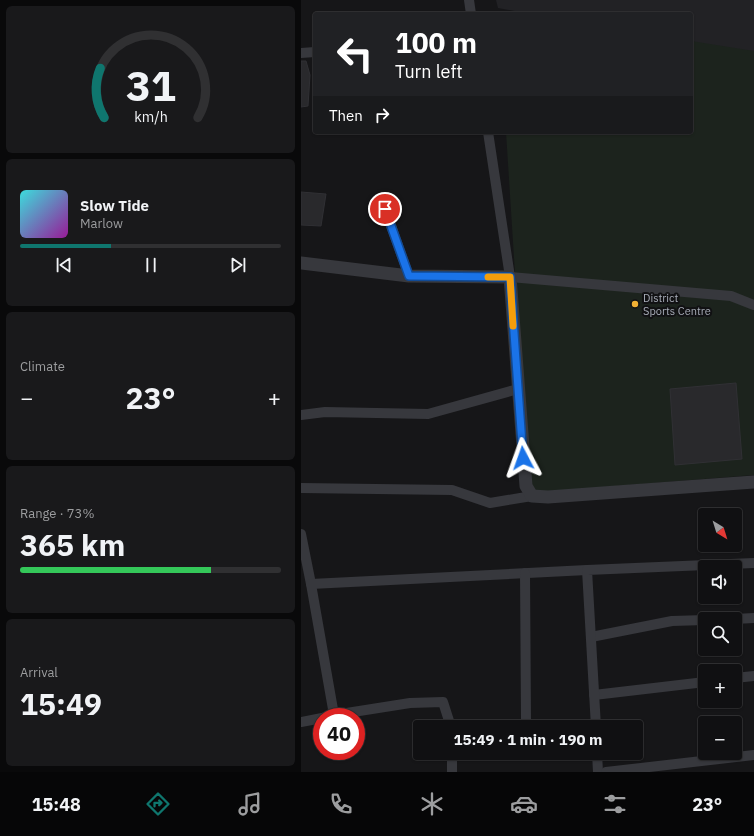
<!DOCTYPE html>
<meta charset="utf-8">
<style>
body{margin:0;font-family:"IBM Plex Sans",sans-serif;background:#19191b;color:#f1f3f6;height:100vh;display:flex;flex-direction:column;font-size:15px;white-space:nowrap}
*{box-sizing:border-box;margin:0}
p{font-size:13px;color:#9c9d9f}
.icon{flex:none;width:22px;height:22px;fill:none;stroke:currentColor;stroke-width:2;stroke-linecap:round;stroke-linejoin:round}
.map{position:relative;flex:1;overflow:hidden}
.side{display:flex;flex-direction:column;gap:6px;padding:6px;background:#09090a;width:301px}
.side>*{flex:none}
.guide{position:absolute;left:12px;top:12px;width:380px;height:122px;border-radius:4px;box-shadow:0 1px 3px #0004,0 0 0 1px #303032;background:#202124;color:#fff;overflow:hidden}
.needle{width:26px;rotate:142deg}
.fabs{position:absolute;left:397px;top:508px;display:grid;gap:8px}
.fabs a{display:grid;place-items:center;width:44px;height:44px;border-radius:4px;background:#101012;box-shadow:0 1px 3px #0004,0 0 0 1px #303032;font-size:20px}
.speed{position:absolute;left:12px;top:708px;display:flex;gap:8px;font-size:20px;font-weight:700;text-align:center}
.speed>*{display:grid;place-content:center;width:52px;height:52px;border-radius:50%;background:#101012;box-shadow:0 1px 3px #0004,0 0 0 1px #303032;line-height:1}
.speed .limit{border:6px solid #d22;background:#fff;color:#111}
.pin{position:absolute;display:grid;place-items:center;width:34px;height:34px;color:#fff;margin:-17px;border:2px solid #fff;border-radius:50%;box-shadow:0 1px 4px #0007}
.me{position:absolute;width:44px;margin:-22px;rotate:356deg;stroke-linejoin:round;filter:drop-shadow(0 0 3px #0008)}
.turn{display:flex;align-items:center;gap:14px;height:84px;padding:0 16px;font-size:18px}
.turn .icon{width:52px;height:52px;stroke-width:2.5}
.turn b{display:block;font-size:28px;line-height:34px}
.then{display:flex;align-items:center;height:38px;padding:0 16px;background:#0003;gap:8px;font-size:15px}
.big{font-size:30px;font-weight:800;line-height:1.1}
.side .widget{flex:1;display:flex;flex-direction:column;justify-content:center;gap:6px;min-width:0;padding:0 14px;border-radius:6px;background:#19191b}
.side .dial{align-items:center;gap:0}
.dial svg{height:104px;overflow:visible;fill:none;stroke:#303032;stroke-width:7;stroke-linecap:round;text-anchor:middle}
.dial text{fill:#f1f3f6;stroke:none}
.song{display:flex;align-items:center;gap:12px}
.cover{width:48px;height:48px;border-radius:6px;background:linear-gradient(135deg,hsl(180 70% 55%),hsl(300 70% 35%))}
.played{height:4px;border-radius:2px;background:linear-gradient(90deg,#0f766e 35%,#303032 35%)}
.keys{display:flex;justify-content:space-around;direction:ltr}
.heat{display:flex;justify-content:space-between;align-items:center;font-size:22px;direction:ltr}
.charge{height:6px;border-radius:3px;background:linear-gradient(90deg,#34c759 73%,#303032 0)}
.trip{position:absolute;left:112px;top:720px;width:230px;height:40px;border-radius:4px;background:#101012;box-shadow:0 1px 3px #0004,0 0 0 1px #303032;font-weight:800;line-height:40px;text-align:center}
.menu{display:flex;height:64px;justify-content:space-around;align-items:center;background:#060607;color:#9c9d9f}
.menu .icon{width:28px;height:28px}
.menu .on{color:#0f766e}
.menu b{font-size:18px;color:#f1f3f6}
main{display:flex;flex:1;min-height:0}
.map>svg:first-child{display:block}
.built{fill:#222225}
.green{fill:#1c231d}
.building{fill:#29292c;stroke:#303034}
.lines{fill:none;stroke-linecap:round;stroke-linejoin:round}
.minor{stroke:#37383d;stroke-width:10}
.tertiary{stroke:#37383d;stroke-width:13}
.route-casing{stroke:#114b97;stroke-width:10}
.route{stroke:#1a73e8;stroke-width:7}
.slow{stroke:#f59e0b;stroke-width:7}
.poi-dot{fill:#f2b134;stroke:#111113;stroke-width:1.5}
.labels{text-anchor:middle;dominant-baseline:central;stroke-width:4;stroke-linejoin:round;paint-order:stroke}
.poi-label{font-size:11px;fill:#a8adb8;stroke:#111113;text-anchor:start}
</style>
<main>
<section class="side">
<div class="widget dial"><svg viewBox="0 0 100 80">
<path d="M14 69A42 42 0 1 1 86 69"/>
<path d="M14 69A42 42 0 0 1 11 31" stroke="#0f766e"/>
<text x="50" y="56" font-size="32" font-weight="700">31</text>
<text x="50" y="72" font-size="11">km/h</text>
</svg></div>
<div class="widget">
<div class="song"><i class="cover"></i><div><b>Slow Tide</b><p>Marlow</p></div></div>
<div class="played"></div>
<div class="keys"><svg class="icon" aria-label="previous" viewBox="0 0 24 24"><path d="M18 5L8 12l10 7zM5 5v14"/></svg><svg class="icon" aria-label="pause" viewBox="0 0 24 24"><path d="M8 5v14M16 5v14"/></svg><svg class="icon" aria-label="next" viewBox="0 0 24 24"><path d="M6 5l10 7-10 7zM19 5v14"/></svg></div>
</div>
<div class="widget"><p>Climate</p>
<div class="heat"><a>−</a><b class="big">23°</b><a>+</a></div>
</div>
<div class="widget"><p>Range · 73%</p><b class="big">365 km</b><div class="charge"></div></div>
<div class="widget"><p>Arrival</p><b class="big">15:49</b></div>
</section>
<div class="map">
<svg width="453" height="772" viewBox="0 0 453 772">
<rect width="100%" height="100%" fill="#161618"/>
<path class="built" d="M195,0H453V53L390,42V14H230L197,8Z"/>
<path class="green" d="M390,41L453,51V475L228,493L205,132H390Z"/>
<g class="building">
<path d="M0,61H5L9,75L7,106L0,107Z"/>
<path d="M0,192L25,194L20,226L0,225Z"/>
<path d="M435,383L441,459L374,465L369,389Z"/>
</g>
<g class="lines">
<g class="minor">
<path d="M168,0L170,14"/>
<path d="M0,53L14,52"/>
<path d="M187,132L209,277L430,296L453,305"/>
<path d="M84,209L108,276"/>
<path d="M0,415L24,412L127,414L217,389"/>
<path d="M0,488L151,490L189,503L231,496"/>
<path d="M0,534L10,584"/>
<path d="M434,619L453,618"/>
<path d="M290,637L371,621L404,620"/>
<path d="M434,678L453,676"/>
<path d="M293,695L404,682"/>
<path d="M33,715L109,703L142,702L150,727"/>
<path d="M24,717L33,715L10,584L286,570"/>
<path d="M0,722L21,718"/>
<path d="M180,727L223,725L225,720L224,573"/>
<path d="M295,727L286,570L453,563"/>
<path d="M151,753V772"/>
<path d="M296,753L297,772"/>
<path d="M305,772L453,755"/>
</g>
<path class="tertiary" d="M0,263L108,276L209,277L225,486L231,496L247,497L453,482"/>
</g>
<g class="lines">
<g class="route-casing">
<path id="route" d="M84,209L108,276L209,277L222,458"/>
</g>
<use href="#route" class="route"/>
<path class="slow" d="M187,277H209L212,326"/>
</g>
<circle class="poi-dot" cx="334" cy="304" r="4"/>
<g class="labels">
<g class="poi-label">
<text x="342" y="298">District<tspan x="342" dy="13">Sports Centre</tspan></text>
</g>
</g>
</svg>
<div class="fabs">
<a><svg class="needle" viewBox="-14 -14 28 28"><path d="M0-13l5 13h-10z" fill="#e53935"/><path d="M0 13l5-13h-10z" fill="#9c9d9f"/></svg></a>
<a><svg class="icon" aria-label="sound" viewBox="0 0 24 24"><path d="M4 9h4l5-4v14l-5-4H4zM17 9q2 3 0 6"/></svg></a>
<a><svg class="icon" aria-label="search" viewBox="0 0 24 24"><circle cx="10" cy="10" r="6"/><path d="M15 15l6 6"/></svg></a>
<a>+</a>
<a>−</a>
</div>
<div class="speed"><div class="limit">40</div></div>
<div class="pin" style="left:84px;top:209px;background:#d93025"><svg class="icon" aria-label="arrive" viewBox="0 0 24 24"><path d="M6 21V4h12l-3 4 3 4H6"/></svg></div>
<svg class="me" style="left:222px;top:458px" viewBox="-20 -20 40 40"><path d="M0-17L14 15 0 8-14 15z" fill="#1a73e8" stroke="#fff" stroke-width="4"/></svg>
<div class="trip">15:49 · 1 min · 190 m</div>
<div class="guide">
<div class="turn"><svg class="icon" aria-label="left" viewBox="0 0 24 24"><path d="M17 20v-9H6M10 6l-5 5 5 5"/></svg><div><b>100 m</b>Turn left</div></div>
<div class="then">Then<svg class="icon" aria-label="right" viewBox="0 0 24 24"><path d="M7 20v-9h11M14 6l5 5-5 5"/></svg></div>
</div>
</div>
</main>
<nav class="menu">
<b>15:48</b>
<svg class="icon on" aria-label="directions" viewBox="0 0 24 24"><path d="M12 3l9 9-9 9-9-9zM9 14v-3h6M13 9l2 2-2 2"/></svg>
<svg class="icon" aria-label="music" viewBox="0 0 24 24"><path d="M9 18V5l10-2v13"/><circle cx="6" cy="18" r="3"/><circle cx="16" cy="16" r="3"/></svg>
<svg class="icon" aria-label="phone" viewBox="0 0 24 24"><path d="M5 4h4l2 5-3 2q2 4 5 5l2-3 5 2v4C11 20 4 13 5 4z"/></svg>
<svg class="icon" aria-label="climate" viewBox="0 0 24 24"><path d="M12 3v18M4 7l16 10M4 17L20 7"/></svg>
<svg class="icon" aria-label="car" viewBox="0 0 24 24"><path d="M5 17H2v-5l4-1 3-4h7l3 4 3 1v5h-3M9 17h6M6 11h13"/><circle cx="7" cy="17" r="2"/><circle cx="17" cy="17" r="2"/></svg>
<svg class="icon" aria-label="filters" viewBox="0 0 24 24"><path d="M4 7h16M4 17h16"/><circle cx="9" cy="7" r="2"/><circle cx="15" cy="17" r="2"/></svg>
<b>23°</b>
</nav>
